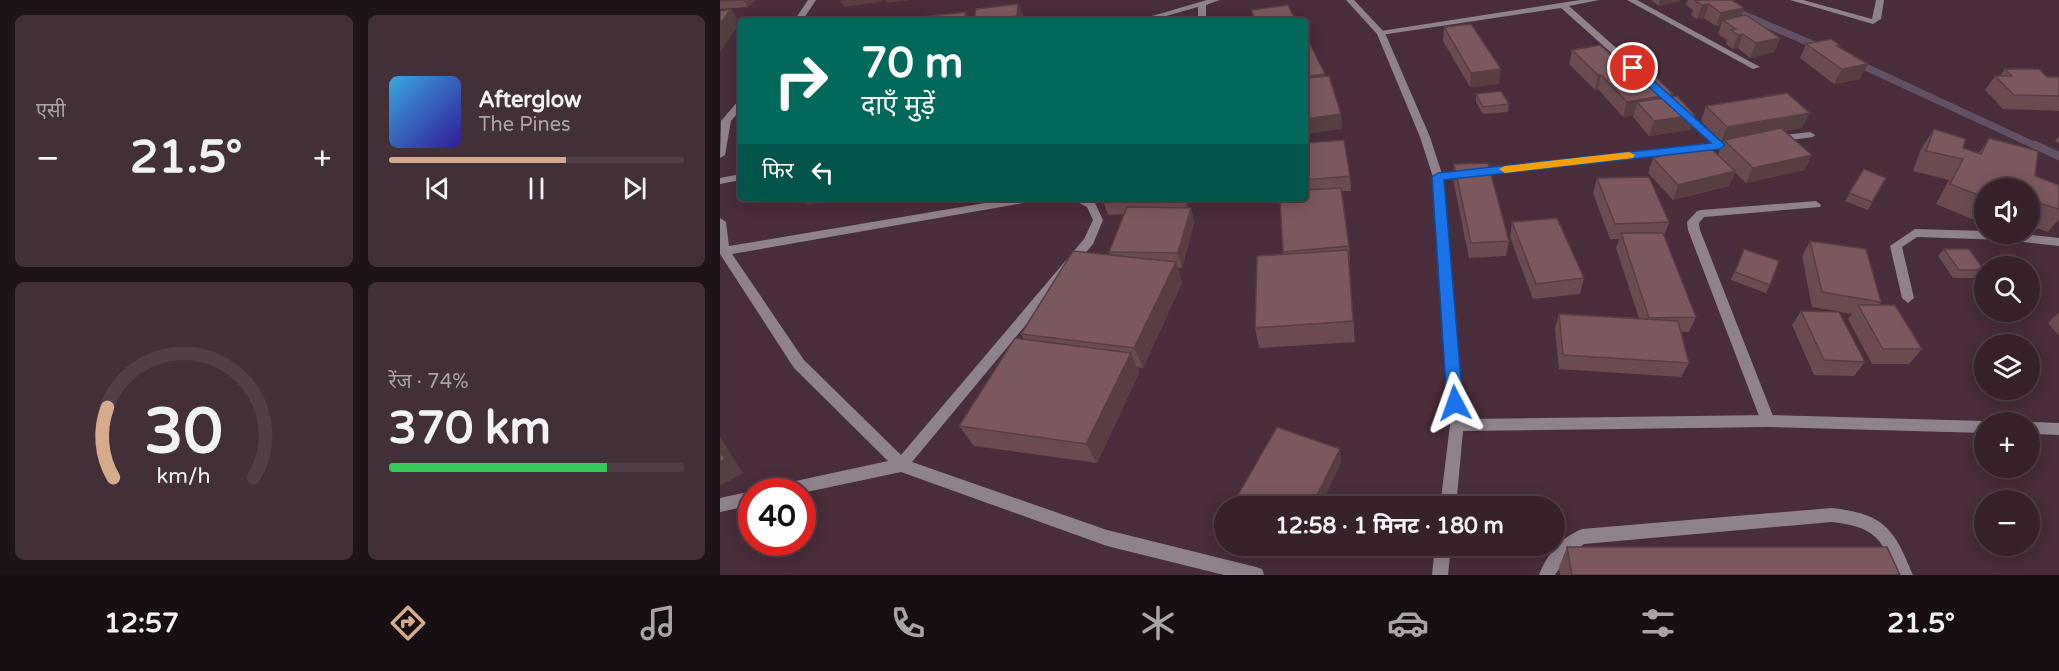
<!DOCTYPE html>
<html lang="hi">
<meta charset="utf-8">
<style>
body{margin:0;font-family:"Varela Round","Noto Sans Devanagari",sans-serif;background:#422f38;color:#f1f3f6;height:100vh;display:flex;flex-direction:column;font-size:22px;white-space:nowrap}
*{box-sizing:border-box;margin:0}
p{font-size:20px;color:#aaa4a9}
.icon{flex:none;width:33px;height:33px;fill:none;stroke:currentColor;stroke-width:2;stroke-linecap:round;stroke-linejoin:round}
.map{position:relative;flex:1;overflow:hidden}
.details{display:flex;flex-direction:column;gap:15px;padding:15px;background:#1e1318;width:720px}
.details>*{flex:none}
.top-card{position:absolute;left:18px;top:18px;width:570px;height:183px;border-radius:6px;box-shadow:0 3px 15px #0003,0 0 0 2px #513f48;background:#00695c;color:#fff;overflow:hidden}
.buttons{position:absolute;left:1254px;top:178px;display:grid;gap:12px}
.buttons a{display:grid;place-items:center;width:66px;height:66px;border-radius:50%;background:#37222c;box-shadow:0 3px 15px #0003,0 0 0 2px #513f48;font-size:30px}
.speed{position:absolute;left:18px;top:478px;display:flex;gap:12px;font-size:30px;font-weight:700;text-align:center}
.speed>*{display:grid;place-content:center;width:78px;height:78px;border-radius:50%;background:#37222c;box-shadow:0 3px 15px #0003,0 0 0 2px #513f48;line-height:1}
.speed .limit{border:9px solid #d22;background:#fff;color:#111}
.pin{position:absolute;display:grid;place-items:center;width:51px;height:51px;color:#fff;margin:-26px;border:3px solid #fff;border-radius:50%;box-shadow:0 2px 6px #0007}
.me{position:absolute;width:66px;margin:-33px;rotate:356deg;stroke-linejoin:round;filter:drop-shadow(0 0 4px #0008)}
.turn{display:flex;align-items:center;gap:21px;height:126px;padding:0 24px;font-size:27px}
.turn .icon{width:78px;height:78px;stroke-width:2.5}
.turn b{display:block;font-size:42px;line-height:51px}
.then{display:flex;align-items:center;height:57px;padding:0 24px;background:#0003;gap:12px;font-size:22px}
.big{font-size:45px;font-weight:700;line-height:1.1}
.details .tile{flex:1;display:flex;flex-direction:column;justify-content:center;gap:9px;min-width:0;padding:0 21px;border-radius:9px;background:#422f38}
.details .dial{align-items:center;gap:0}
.dial svg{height:156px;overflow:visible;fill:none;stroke:#513f48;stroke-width:7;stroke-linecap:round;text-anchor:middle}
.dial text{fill:#f1f3f6;stroke:none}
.song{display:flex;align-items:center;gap:18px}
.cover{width:72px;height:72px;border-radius:9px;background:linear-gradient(135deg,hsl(200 70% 55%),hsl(250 70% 35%))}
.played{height:6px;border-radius:3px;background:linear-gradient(90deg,#d6ab8b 60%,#513f48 60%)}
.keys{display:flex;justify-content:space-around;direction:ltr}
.heat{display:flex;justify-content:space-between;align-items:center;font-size:33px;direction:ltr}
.charge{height:9px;border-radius:4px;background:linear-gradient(90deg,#34c759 74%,#513f48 0)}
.details .tiles{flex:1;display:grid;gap:15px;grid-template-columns:repeat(2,1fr)}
.trip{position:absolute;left:494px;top:496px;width:351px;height:60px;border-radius:30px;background:#37222c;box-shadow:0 3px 15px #0003,0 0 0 2px #513f48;font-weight:700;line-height:60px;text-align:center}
.tab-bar{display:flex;height:96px;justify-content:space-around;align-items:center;background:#160e12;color:#aaa4a9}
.tab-bar .icon{width:42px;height:42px}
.tab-bar .active{color:#d6ab8b}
.tab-bar b{font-size:27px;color:#f1f3f6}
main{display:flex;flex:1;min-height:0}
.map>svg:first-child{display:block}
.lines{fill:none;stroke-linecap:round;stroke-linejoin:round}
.stream-far1{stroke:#635065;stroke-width:7}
.stream{stroke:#635065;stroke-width:8}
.minor{fill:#8f828c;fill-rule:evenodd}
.tertiary{fill:#8f828c;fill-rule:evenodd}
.wall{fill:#6a4c50}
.shaded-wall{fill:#563e41}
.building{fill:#7b585d;stroke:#563e41;stroke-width:1.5}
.route{fill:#1a73e8;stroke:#114b97;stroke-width:1.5}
.slow{fill:#f59e0b}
</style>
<main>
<section class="details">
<div class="tiles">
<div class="tile"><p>एसी</p>
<div class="heat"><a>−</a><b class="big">21.5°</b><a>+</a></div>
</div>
<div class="tile">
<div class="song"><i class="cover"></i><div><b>Afterglow</b><p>The Pines</p></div></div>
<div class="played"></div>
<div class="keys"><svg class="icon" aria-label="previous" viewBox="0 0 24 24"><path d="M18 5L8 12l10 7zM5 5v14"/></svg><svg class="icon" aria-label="pause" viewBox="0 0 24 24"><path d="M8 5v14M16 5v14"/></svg><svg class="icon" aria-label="next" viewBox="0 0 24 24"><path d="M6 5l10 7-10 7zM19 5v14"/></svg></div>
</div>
<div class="tile dial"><svg viewBox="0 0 100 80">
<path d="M14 69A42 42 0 1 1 86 69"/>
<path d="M14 69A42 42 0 0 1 11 33" stroke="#d6ab8b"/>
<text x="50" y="56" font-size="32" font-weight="700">30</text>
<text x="50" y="72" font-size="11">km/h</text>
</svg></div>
<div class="tile"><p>रेंज · 74%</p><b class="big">370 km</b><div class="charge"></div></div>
</div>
</section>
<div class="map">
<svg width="1339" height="575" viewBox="0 0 1339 575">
<rect width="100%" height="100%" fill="#492d3a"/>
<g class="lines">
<g class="stream-far1">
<path d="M1013,10L1099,47"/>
<path d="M1137,63L1318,147"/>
</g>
<path class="stream" d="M1315,145L1339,156"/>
<g class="minor">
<path d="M88,0H96L82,21H74Z"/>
<path d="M487,0H500L486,5V21H478V7L428,21H415Z"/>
<path d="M860,0H879L849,6L929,77V81H923L841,8L661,35L657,33L661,31Z"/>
<path d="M907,0H917L1040,67L1033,69Z"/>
<path d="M1070,0H1083L1152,19L1156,0H1164L1161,19L1153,24Z"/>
<path d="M21,100V109L11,121L5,155L0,158L1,121L18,101Z"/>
<path d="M961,108L1002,142L1017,140L1022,143L1017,146L718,180L713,177L718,174L992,143L958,113L956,111Z"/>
<path d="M1090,132L1095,135L1093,137L1056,142L1051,139L1056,136Z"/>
<path d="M21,174V180L0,184V178Z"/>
<path d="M295,198H320L315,201L12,254L84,360L181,455L364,239L373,220L367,207L350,198H364L375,203L383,220L373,244L192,462L387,530L536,567L542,569L544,575H504L387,546L181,472L82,493L49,492L52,487L57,485L168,461L74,368L0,254V218L6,222L9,246Z"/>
<path d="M1096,201L1101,205L1100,207L984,217L979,223L980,230L1055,421L1053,425L1048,427L1043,425L1041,421L968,230L967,222L977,211L981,210Z"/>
<path d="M1195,229L1264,231V234H1302L1339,238V246L1285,240L1197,237L1182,247L1194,298L1188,303L1182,298L1170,246Z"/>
<path d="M32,491L35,492H32V505L0,512V498Z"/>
<path d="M1112,508C1164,514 1174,528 1193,575H1177C1161,537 1154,527 1112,522L864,544L846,558L835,575H819C828,553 840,538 862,529Z"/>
</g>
<g class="tertiary">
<path d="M626,0H634L665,33L710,137L723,177L744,419L1048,415L1264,421L1269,423H1264V433L1048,427L743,431L736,507H720L730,425L713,177L700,137L657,34Z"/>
<path d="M1310,422L1339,423V435L1310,434V423H1307Z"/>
<path d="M715,546H731L728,575H712Z"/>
</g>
</g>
<g class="wall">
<path d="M0,0H36L28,7L0,9Z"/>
<path d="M931,0H960V1L939,6Z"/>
<path d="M968,0H1012L1021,16L1060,38L1054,52L1030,58L1018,48L1013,49L1006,44L1007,40L998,34L1001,25L996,26L984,18L977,19L971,15L973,10L966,5Z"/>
<path d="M724,27L779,84L750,87L723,41Z"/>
<path d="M1086,44L1119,47L1140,79L1114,84L1080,58Z"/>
<path d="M852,50L907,69V71L953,94L952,97L975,115L970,130L929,136L913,117L914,115L903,117L878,89L875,90L849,64Z"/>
<path d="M1285,69L1327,77H1339V111L1283,109L1265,90L1275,76H1280Z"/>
<path d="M756,94L789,104L788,112L763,114L756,102Z"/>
<path d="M986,106L1082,128L1064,131L1092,155L1084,170L1026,183L1015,172L1009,186L953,200L928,173L933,158L998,155L1003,141H1001L981,121Z"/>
<path d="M1214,129L1243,148L1259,153L1269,138L1315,176L1339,185V219L1328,232L1310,226V189H1264V224L1216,204L1229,180L1193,171L1201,149Z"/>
<path d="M1339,136V143L1335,141Z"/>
<path d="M585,143L630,176L631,191H622L629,246L630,261H629L635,342L539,348L535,328L563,254L560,198H585Z"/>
<path d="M734,164L789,241L786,256L749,258L733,179Z"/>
<path d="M1144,169L1166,178L1148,210L1125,201Z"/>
<path d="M877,178L949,222L944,236L976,317L969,332H961L969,363L961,377L839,369L835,329L839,314L919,318L896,248L899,239H890L873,193Z"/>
<path d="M383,198H469L467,208H471L474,223L462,268H458L462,283L423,368L417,367L419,373L377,463L254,446L239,426L304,339L301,334L390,255L389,252L404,214L388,215L383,200Z"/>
<path d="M792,222L864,278L860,294L813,299L790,237Z"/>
<path d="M1090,241L1161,302L1159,305L1202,349L1189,364H1152L1128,319L1132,314L1119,312L1145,362L1134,376L1094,375L1072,325L1081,311H1117L1092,307L1082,256Z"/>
<path d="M1024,249L1050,285L1046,293L1011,280Z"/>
<path d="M1224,249L1264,270L1258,278H1233L1218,256Z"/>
<path d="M1339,312V336L1328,323Z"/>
<path d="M563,546H581L578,552Z"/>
<path d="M847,547L1180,575H840L839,567Z"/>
</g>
<g class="shaded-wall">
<path d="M23,0H36L28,7Z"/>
<path d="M120,0H162L161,2L124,7Z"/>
<path d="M165,0H192L166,3Z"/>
<path d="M940,0H960V1L939,6Z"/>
<path d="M298,4L304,17L303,21H259Z"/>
<path d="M989,4L984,18L977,19L982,5Z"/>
<path d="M1024,8L1019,22L1003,20L1001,25L996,26L1001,13Z"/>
<path d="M11,9L20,23L0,52V24Z"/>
<path d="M246,12L250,21H244Z"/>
<path d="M1023,34L1018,48L1013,49L1018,35Z"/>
<path d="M1060,38L1054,52L1030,58L1036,43Z"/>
<path d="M1148,64L1140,79L1114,84L1122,69Z"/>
<path d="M781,69L779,84L750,87L751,73Z"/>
<path d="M605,74L606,89L585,92V77Z"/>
<path d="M878,75H881L878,89L875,90Z"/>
<path d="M953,94L948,108L917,102L914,115L903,117L907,102Z"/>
<path d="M1090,113L1082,128L1005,141L1004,140L1003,141H1001L1007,127Z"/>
<path d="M621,114L622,129L585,134V119Z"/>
<path d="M975,115L970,130L929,136L934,121Z"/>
<path d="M1092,155L1084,170L1026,183L1033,168Z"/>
<path d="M1015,171L1009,186L953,200L958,185Z"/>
<path d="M83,198H126L88,205Z"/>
<path d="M464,198H469L467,210Z"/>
<path d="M471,208L474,223L462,268L458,253Z"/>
<path d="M456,262L462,283L423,368L414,348Z"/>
<path d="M411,353L419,373L377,463L366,444Z"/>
<path d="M0,437L23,473L0,486Z"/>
<path d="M620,449L621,463L600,507H591Z"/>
<path d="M576,546H581L578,552Z"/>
</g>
<g class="building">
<path d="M0,0H24L0,1Z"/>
<path d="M981,0H1012L1024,8L1001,13L989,4L982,5L975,1Z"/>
<path d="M298,4L297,16L254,21L256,9Z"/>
<path d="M568,5L576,21H536L531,10Z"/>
<path d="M11,9L0,24V11Z"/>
<path d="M246,12L244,21H198L200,17Z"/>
<path d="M1026,15L1060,38L1036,43L1023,34L1018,35L1011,30L1016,29L1003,20Z"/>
<path d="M182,18L181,21H158Z"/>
<path d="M751,24L781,69L751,73L724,27Z"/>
<path d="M1111,39L1120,45L1117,46L1148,64L1122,69L1086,44Z"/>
<path d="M588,40L605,74L585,77V41Z"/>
<path d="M880,45L907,69L896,73L926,67L953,94L907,102L881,75H878L852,50Z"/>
<path d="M1285,69H1319L1327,77H1339V96L1294,95L1275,76H1292Z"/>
<path d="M609,76L621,114L585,119V78Z"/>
<path d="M781,91L789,104L763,107L756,94Z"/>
<path d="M1067,93L1090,113L1007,127L986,106Z"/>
<path d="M957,96L975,115L934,121L917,102Z"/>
<path d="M1061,128L1092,155L1033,168L1004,140Z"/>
<path d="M1214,129L1246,139L1243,148L1261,154L1269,138L1318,151L1315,176L1339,185V209L1311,201L1310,200V189H1297L1294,186L1292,189H1264V197L1230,184L1243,159L1206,151Z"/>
<path d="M624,140L630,176L585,180V143Z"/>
<path d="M987,145L1015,171L958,185L933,158Z"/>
<path d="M768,163L789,241L751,243L734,164Z"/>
<path d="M1144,169L1166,178L1152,202L1129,193Z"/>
<path d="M929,177L949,222L895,224L877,178Z"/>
<path d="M621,188L629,246L563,252L560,198H585V190Z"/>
<path d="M383,198H412L383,200Z"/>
<path d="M407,207L471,208L458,253L389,252Z"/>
<path d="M837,218L864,278L816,284L792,222Z"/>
<path d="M901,233H943L976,317L929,318Z"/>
<path d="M1090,241L1146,249L1161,302L1102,292Z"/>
<path d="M1024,249L1059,261L1050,285L1015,272Z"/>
<path d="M1224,249H1249L1264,270H1239Z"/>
<path d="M628,250L633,321L535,328L537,256Z"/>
<path d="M353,251L456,262L414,348L301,334Z"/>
<path d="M1138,305H1175L1202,349H1163Z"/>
<path d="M1081,311L1119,312L1145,362L1104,360Z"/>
<path d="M839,314L958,321L969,363L843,355Z"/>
<path d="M295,338L411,353L366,444L239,426Z"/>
<path d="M557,427L620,449L591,507H511Z"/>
<path d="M0,451L5,459L0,462Z"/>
<path d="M847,547H1167L1180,575H852Z"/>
</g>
<path class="route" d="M910,66H917L1005,145L1000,149L724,180L743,403L741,407L735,409L730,407L727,403L712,177L718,173L991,143L910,70Z"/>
<path class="slow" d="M909,152L915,155L913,158L785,173L779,169L785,166Z"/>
</svg>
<div class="buttons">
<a><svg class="icon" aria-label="sound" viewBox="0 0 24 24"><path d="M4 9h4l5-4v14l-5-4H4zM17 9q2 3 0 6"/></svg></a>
<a><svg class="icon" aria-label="search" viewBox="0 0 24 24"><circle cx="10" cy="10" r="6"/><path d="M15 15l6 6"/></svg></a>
<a><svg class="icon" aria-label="layers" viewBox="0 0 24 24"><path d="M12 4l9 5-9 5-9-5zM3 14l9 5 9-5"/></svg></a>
<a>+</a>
<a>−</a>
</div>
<div class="speed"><div class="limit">40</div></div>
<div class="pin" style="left:913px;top:68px;background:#d93025"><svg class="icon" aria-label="arrive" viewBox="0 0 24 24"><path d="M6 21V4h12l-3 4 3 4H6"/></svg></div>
<svg class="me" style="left:735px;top:403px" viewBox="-20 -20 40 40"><path d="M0-17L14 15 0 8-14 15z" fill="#1a73e8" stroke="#fff" stroke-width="4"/></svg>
<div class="trip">12:58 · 1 मिनट · 180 m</div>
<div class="top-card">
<div class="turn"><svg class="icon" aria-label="right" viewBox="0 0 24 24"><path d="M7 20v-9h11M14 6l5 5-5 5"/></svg><div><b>70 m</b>दाएँ मुड़ें</div></div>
<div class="then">फिर<svg class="icon" aria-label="left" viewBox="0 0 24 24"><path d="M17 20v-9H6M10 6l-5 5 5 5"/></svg></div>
</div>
</div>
</main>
<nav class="tab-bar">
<b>12:57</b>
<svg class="icon active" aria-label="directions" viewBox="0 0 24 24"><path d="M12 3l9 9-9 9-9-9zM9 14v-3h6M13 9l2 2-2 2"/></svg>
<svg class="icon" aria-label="music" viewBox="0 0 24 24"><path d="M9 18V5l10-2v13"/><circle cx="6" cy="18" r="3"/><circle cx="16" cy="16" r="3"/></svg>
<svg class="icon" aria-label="phone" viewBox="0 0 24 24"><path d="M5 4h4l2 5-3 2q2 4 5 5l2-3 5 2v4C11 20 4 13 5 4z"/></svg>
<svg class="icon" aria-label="climate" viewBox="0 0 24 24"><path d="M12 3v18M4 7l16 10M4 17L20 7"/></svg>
<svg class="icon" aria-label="car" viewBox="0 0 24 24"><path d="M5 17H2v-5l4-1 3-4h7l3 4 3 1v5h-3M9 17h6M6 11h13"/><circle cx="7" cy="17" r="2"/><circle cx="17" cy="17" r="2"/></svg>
<svg class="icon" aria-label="filters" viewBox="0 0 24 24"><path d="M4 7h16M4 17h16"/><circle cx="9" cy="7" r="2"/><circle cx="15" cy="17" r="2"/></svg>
<b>21.5°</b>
</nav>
